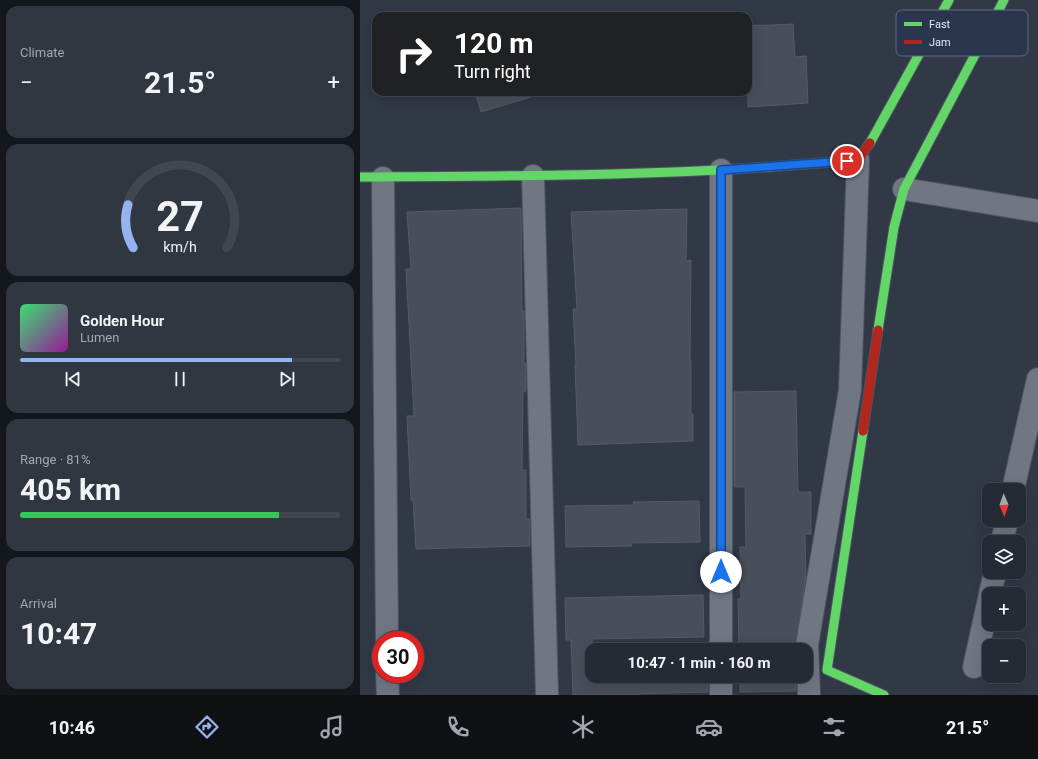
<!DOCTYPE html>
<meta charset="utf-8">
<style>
body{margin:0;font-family:Roboto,sans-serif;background:#313740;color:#f1f3f6;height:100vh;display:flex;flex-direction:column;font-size:15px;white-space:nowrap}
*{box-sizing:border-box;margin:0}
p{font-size:13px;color:#a3a7ac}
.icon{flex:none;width:22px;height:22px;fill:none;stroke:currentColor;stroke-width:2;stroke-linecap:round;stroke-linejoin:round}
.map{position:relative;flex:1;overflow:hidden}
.drawer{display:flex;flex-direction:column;gap:6px;padding:6px;background:#14181d;width:360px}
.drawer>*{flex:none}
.hud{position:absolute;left:12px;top:12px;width:380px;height:84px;border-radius:12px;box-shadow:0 4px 16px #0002,0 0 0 1px #42474f;background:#202124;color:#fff;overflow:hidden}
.needle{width:26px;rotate:178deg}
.tools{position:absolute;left:622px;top:483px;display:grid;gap:8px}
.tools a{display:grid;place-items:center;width:44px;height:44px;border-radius:8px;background:#252b34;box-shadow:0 4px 16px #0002,0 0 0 1px #42474f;font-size:20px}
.speed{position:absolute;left:12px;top:631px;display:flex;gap:8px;font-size:20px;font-weight:700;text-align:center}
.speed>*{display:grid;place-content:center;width:52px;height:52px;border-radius:50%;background:#252b34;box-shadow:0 4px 16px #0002,0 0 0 1px #42474f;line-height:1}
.speed .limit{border:6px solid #d22;background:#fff;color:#111}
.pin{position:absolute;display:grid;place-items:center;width:34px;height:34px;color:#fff;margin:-17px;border:2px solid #fff;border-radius:50%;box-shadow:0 1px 4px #0007}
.me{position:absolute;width:44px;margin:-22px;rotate:0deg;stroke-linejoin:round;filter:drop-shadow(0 0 3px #0008)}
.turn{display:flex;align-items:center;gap:14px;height:84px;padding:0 16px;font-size:18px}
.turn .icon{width:52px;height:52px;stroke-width:2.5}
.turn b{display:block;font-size:28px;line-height:34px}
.big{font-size:30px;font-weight:700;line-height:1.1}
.drawer .widget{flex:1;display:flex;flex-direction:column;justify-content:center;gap:6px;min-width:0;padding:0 14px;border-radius:12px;background:#313740}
.drawer .dial{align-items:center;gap:0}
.dial svg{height:104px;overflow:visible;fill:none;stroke:#42474f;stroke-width:7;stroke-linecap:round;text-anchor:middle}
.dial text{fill:#f1f3f6;stroke:none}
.song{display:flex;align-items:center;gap:12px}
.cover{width:48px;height:48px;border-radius:6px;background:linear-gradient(135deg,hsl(140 70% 55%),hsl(300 70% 35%))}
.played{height:4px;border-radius:2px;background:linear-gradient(90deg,#95b2f1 85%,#42474f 85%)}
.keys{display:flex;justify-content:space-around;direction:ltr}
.heat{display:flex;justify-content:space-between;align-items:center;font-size:22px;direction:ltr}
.charge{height:6px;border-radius:3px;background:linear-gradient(90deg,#34c759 81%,#42474f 0)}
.trip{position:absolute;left:225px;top:643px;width:228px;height:40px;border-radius:12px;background:#252b34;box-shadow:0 4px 16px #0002,0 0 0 1px #42474f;font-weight:700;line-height:40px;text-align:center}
.menu{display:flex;height:64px;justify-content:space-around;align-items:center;background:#0f1115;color:#a3a7ac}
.menu .icon{width:28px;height:28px}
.menu .active{color:#95b2f1}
.menu b{font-size:18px;color:#f1f3f6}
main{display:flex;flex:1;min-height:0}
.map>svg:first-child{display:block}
.building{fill:#494f5a;stroke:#555b66}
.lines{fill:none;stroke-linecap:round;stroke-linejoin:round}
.street-casing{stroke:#4e5561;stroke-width:24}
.fast-casing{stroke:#4e5561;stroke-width:11}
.jam-casing{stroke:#4e5561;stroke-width:11}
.street{stroke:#707682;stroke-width:22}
.fast{stroke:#63d668;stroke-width:9}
.jam{stroke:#b3261e;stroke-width:9}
.route-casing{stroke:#114b97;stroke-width:10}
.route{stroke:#1a73e8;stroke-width:7}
.key{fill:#29364e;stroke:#606c82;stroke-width:1}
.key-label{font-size:11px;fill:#e1eafa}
</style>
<main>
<section class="drawer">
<div class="widget"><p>Climate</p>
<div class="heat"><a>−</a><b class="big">21.5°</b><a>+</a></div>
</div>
<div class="widget dial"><svg viewBox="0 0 100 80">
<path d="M14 69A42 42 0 1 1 86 69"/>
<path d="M14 69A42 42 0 0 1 10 36" stroke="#95b2f1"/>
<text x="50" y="56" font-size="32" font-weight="700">27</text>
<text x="50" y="72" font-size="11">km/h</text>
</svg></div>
<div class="widget">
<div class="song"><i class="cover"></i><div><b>Golden Hour</b><p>Lumen</p></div></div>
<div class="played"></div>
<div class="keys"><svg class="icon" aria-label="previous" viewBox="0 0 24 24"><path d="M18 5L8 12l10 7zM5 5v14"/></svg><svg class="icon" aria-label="pause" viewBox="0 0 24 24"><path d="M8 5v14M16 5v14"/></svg><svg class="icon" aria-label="next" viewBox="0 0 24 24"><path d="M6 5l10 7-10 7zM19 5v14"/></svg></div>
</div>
<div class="widget"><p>Range · 81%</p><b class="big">405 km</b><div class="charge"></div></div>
<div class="widget"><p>Arrival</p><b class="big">10:47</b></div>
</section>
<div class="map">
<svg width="678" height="695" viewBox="0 0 678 695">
<rect width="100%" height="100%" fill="#313946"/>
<g class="building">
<path d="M433,24L435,57L446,56L448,103L388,107V26Z"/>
<path d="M115,92H170L171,97L121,112Z"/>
<path d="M161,208L162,311H164V363H166V391H163L162,470H166V519H170V546L56,549L53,500H51L47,416H54L46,269H51L47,212Z"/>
<path d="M327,209L326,261L331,260L330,361H331V414H333V441L218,445L215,365H216L213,309H217L211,212Z"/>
<path d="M436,391L438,492H451V534H445L446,575L435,650H379L378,599H381L380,547H386L385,487H374V392Z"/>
<path d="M339,501L340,542L271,543L272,546L206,547L205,506L274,505L273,502Z"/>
<path d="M343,595L344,637L232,639V676H348V692L278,694V695H213L211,640H206L205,598Z"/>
<path d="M380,676H436V691L380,692Z"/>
</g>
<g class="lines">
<g class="street-casing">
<g id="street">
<path d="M173,176L187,695"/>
<path d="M23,178L27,640"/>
<path d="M544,189L678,211"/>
<path d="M653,490L678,379"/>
<path d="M642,542L647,520"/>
<path d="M630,594L635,572"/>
<path d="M361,650V170"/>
<path d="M614,667L629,599"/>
<path d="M27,674L28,695"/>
<path d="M361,695V676"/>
<path d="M449,695L447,645L490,390L498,160"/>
</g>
</g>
<g class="fast-casing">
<g id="fast">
<path d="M510,143L589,0"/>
<path d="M0,177C141,176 281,176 421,166"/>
<path d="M518,330L534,227L544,189L644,0"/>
<path d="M503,431L467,670L524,695"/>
</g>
</g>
<g class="jam-casing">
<g id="jam">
<path d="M421,166L498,160L510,143"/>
<path d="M503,431L518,330"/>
</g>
</g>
<use href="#street" class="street"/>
<use href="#fast" class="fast"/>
<use href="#jam" class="jam"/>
</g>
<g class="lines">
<g class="route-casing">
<path id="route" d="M361,572V170L487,161"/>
</g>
<use href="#route" class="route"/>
</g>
<rect x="536" y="10" width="132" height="46" rx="6" class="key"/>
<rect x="544" y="22" width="18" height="4" fill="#63d668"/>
<rect x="544" y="40" width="18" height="4" fill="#b3261e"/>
<g class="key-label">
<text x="569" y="28">Fast</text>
<text x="569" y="46">Jam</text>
</g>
</svg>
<div class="tools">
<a><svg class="needle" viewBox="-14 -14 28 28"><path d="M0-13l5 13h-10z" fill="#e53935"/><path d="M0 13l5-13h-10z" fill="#a3a7ac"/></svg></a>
<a><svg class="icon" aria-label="layers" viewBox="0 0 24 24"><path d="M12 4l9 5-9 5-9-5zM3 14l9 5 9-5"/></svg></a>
<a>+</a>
<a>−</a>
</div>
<div class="speed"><div class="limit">30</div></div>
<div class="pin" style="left:487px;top:161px;background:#d93025"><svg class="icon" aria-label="arrive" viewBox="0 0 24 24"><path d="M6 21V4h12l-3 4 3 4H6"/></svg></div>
<svg class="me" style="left:361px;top:572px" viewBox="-20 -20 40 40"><circle r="19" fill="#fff"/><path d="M0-13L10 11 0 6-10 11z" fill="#1a73e8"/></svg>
<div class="trip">10:47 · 1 min · 160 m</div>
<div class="hud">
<div class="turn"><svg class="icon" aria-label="right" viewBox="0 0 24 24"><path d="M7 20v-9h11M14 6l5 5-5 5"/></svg><div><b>120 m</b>Turn right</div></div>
</div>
</div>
</main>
<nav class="menu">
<b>10:46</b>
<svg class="icon active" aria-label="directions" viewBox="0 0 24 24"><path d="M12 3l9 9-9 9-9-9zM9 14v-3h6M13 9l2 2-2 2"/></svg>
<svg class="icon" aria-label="music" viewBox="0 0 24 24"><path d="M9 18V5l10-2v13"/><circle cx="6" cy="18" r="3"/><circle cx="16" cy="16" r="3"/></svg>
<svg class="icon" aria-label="phone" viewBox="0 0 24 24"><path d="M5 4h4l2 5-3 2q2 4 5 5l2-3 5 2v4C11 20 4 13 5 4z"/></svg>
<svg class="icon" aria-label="climate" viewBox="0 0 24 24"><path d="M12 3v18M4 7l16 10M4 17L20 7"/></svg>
<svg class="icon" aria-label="car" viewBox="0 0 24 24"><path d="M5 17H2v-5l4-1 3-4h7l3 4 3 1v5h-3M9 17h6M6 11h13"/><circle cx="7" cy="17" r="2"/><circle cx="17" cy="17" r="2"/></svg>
<svg class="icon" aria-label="filters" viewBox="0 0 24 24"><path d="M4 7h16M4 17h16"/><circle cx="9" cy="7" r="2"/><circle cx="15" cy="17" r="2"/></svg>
<b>21.5°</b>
</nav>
